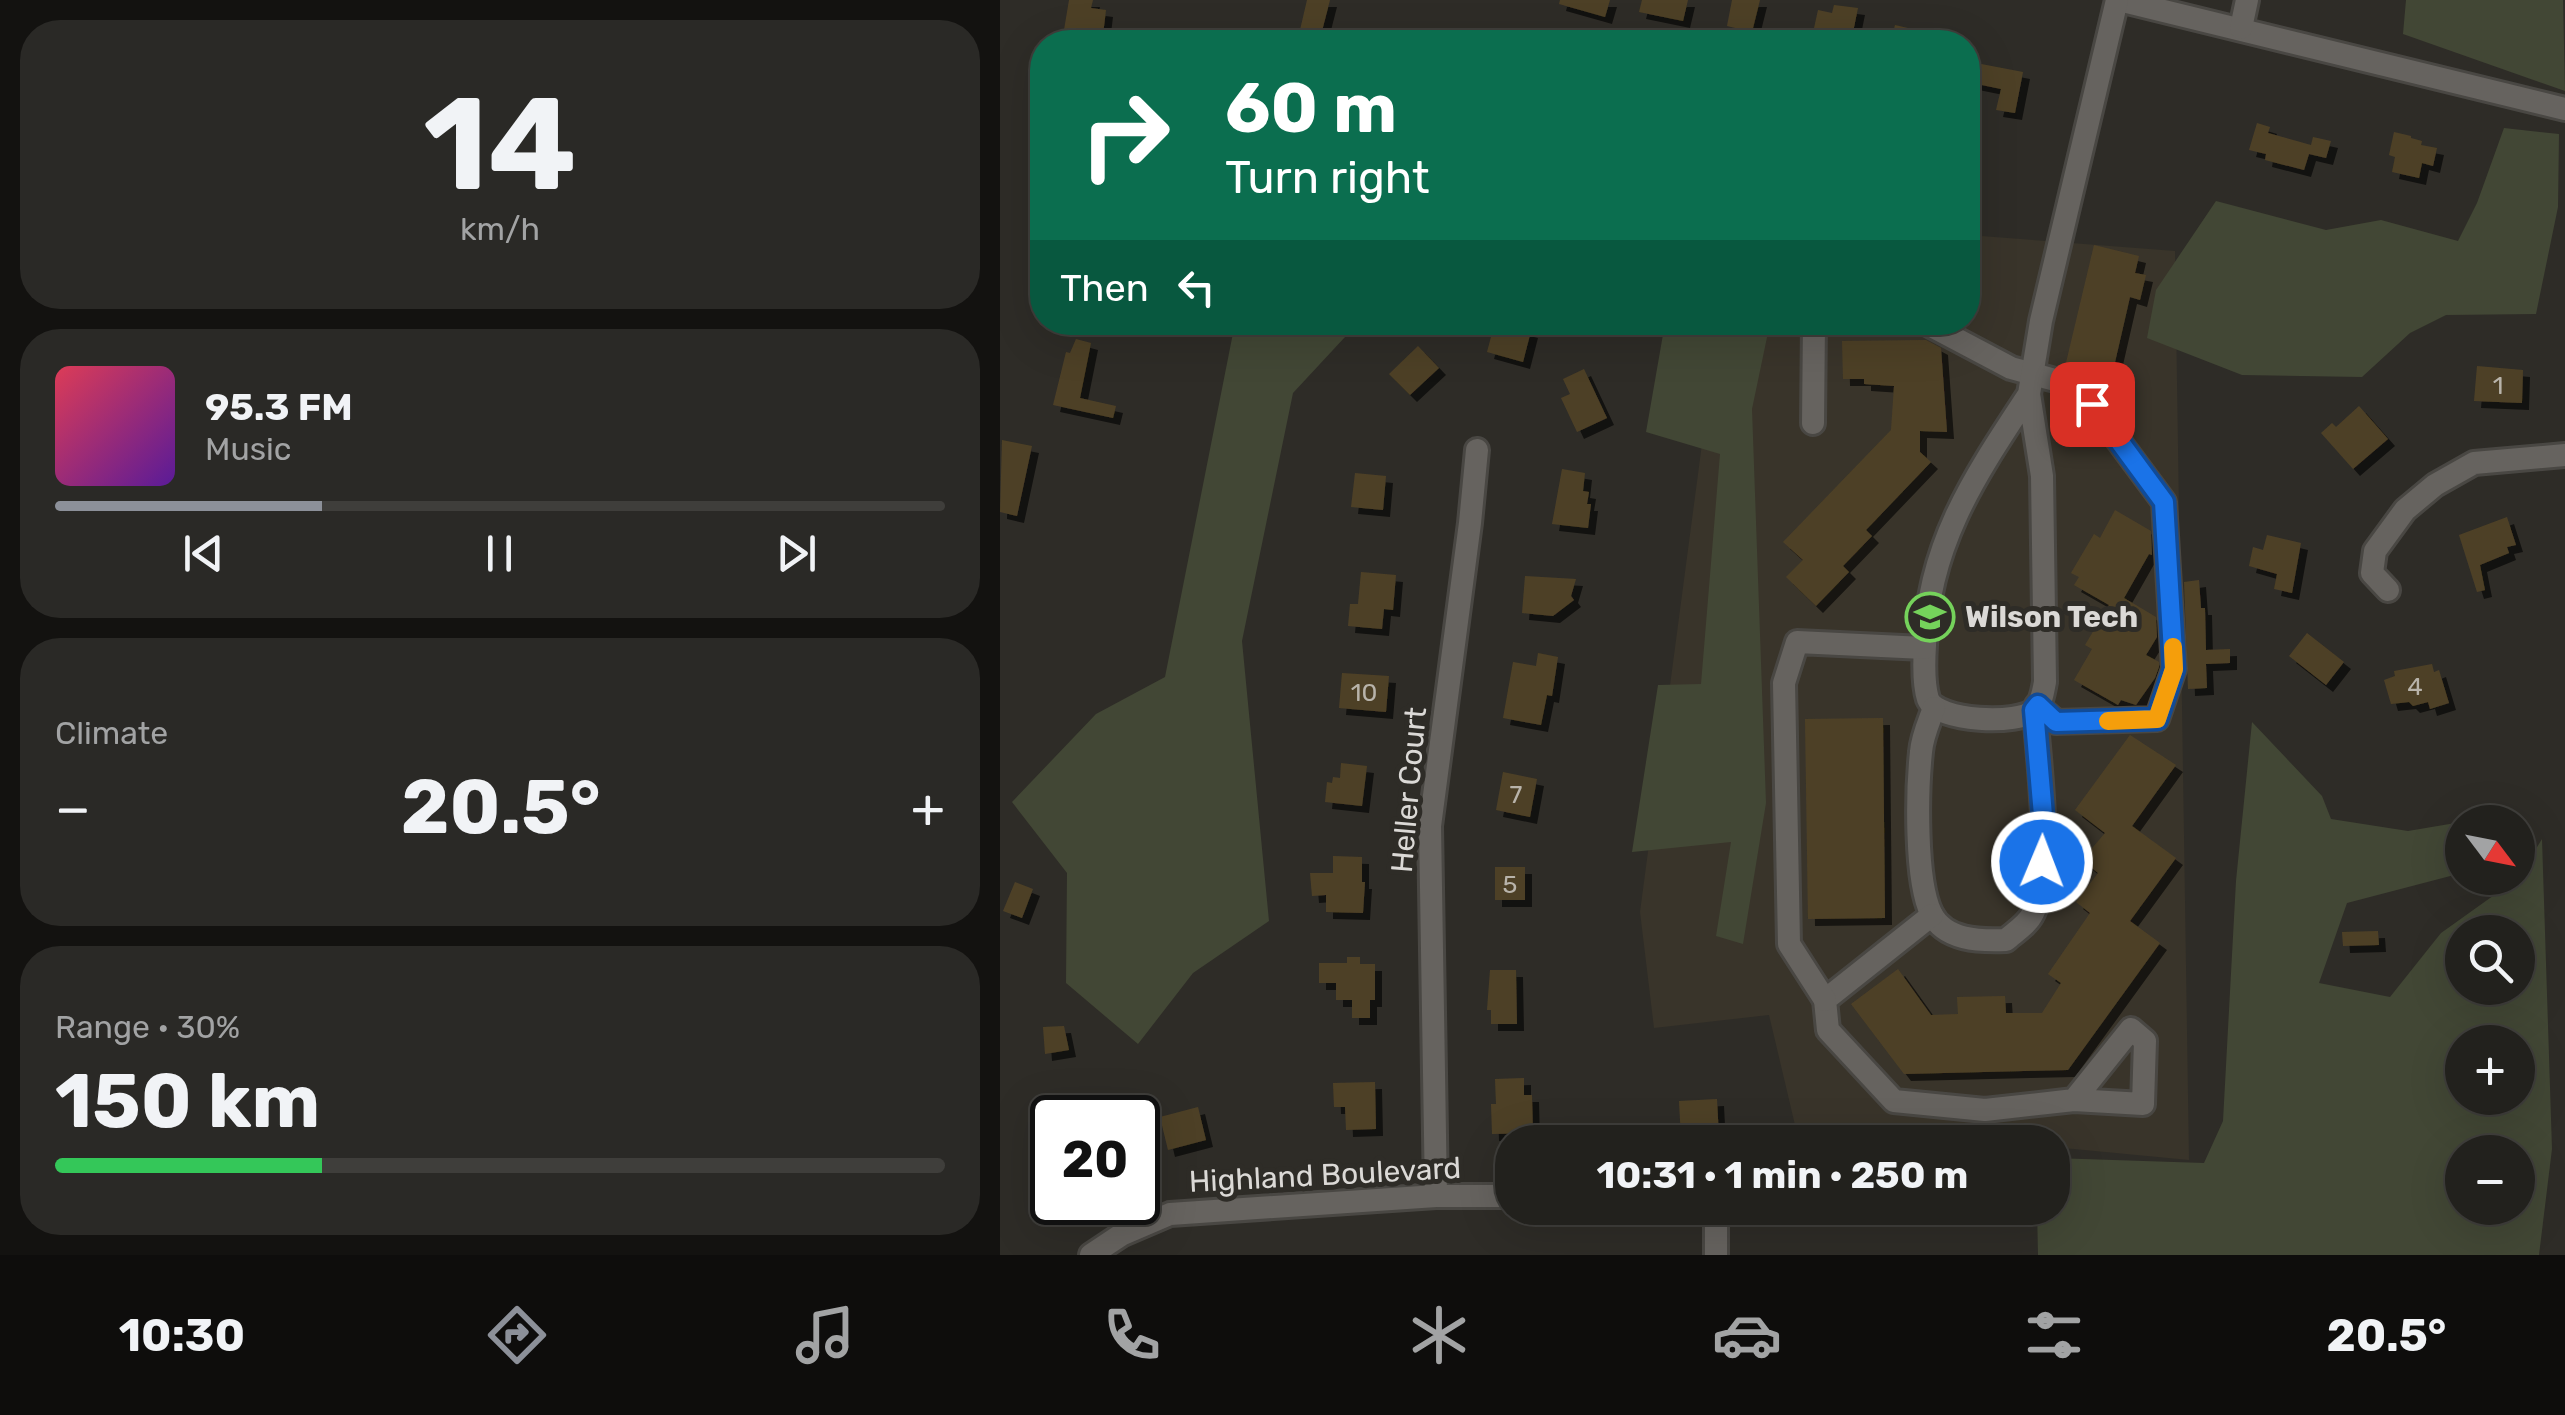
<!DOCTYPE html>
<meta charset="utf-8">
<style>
body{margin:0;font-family:Rubik,sans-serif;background:#2a2926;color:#f1f3f6;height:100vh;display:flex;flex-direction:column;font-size:38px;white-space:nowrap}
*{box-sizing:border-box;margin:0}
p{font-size:32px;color:#a2a3a4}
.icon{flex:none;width:55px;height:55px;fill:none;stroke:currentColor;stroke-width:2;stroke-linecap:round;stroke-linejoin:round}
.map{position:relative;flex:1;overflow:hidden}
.drawer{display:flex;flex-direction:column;gap:20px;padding:20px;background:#131210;width:1000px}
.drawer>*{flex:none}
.guide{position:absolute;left:30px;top:30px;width:950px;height:305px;border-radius:40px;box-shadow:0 10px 40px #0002,0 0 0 2px #3f3e3b;background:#0b6e4f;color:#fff;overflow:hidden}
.needle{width:65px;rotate:122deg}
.buttons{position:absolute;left:1445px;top:805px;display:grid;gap:20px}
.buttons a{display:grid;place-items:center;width:90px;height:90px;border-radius:50%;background:#22211d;box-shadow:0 10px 40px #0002,0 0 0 2px #3f3e3b;font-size:50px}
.speed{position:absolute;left:30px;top:1095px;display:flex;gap:20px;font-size:50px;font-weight:700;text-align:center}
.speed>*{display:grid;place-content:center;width:130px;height:130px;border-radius:50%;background:#22211d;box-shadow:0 10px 40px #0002,0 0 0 2px #3f3e3b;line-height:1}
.speed .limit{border:5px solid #111;border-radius:15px;background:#fff;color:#111}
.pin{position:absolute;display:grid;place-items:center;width:85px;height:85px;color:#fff;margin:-42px;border-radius:20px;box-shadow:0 5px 15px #0006}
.me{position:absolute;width:110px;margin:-55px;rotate:1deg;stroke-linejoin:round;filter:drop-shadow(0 0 8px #0008)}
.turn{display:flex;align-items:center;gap:35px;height:210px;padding:0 30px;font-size:45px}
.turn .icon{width:130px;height:130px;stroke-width:2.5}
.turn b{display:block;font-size:70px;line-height:85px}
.then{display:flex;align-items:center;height:95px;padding:0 30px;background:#0003;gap:20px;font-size:38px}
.big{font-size:75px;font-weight:700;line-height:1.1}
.drawer .widget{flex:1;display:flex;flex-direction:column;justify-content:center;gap:15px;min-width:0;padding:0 35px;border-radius:40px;background:#2a2926}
.drawer .dial{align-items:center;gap:0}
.dial b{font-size:130px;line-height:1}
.song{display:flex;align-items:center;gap:30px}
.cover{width:120px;height:120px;border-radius:15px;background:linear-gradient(135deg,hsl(350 70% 55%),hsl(270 70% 35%))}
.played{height:10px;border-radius:5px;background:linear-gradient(90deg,#8c9099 30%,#3f3e3b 30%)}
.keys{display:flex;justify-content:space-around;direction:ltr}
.heat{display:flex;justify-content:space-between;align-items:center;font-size:55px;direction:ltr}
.charge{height:15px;border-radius:8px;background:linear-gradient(90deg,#34c759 30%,#3f3e3b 0)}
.trip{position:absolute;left:495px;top:1125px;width:575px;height:100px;border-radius:40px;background:#22211d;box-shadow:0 10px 40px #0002,0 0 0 2px #3f3e3b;font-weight:700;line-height:100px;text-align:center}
.dock{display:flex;height:160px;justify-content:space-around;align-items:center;background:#0e0d0c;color:#a2a3a4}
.dock .icon{width:70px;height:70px}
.dock .current{color:#8c9099}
.dock b{font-size:45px;color:#f1f3f6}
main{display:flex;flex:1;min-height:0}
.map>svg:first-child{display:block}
.built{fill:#39342a}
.green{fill:#424735;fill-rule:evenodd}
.building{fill:#4e4026;filter:url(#shadow)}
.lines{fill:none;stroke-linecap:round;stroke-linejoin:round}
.minor-casing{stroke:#494743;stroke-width:28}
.minor{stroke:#66635f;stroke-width:22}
.route-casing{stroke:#114b97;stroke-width:25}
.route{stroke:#1a73e8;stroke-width:18}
.slow{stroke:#f59e0b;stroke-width:18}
.labels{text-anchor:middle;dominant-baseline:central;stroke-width:10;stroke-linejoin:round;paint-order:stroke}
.number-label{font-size:25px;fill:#b8b3aa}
.poi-label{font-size:30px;font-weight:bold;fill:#dbd9d6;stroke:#2e2c27;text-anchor:start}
.street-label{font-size:30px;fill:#dbd9d6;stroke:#2e2c27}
</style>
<main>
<section class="drawer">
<div class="widget dial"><b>14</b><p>km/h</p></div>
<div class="widget">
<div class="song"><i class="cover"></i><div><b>95.3 FM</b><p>Music</p></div></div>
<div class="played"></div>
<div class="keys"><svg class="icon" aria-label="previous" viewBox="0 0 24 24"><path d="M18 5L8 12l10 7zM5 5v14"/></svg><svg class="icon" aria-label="pause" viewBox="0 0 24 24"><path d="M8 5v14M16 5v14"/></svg><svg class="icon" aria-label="next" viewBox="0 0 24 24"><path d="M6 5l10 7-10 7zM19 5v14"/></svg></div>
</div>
<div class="widget"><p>Climate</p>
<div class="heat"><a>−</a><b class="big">20.5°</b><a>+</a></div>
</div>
<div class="widget"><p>Range · 30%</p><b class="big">150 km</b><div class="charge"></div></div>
</section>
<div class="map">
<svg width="1565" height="1255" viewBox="0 0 1565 1255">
<defs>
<filter id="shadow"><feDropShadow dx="7" dy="7" stdDeviation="0" flood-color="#0009"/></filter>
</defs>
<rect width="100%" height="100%" fill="#2e2c27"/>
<path class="built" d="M968,235L1175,251L1189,1160L1053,1147L1052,1142H799L769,1015L654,1028L640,912L718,323L968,322Z"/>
<g class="green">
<path d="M1406,0H1563L1565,91L1403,34Z"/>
<path d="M1504,128L1559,134L1558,207L1536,314L1446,315L1410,333L1362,377L1242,375L1147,338L1156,290L1216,201L1326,230L1381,220L1458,241L1477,203Z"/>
<path d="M235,323H358L293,393L242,641L269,921L193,973L138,1044L66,983L67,873L12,802L96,714L165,677Z"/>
<path d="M665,323H770L752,409L766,803L743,944L716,936L731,842L632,852L658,685L701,684L720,454L646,432Z"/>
<path d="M1252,722L1322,796L1331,819L1408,831L1497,816L1493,822H1462V868L1458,874L1347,903L1319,983L1390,997L1441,933L1518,878L1542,839L1552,1149L1539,1255H1038L1037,1208H1052L1053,1158L1204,1163L1223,1121L1236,881ZM1518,932V988H1462V932ZM1518,1042V1098H1462V1042ZM1462,1152H1518V1208H1462Z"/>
</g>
<g class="building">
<path d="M69,0H93L91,8L106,10L103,35L99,34L98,42H62Z"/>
<path d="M307,0H330L321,35L300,30Z"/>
<path d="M560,0H610L605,17L559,4Z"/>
<path d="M642,0H688L683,21L639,12Z"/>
<path d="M732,0H760L752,32L727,26Z"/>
<path d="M834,5L858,8L851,42H811L818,10L832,13Z"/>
<path d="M895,25L946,37L945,42H891Z"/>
<path d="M976,63L1023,72L1015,113L996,110L1001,89L972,83Z"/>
<path d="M1257,123L1270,127L1268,133L1311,145L1313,137L1331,141L1326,158L1309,154L1304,170L1265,160L1266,154L1249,150Z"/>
<path d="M1394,132L1411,136V138L1422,141L1421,145L1437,148L1433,166L1422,163L1419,178L1392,172L1395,157L1389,155Z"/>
<path d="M1094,245L1139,256L1135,273L1146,275L1140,300L1130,297L1110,384L1082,377L1065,367Z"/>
<path d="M495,322L531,331L523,362L487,352Z"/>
<path d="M76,339L91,343L80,398L116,406L113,418L53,405L66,352L70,353Z"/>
<path d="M926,340L941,348L947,432L920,431V452L931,462L866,530L872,536L843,566L849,572L816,606L786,577L803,560L783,542L891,430L894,386L864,384V379H843L842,341Z"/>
<path d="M418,346L439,368L410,395L389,374Z"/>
<path d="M1477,366L1523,370L1522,403L1474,401Z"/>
<path d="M584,369L607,418L577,432L561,398L570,394L563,379Z"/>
<path d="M1359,406L1388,439L1353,469L1321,433L1332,423L1336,427Z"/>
<path d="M2,440L32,446L17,516L0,512Z"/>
<path d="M562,469L585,473L583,491L589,492L587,504H591L588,528L552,524Z"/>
<path d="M355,473L386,476L383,510L351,507Z"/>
<path d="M1115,510L1151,531L1152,555L1149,554L1124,598L1156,617L1157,637L1146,655L1159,662V667L1155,678L1136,705L1121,700L1118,705L1074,680L1092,649L1085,645L1109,605L1074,585L1079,577L1071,573L1094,534L1100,538Z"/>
<path d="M1507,517L1516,545L1507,547L1509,553L1480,565L1485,590L1477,592L1459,535Z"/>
<path d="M1267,535L1301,543L1292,593L1274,589L1277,574L1249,566L1253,547L1263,550Z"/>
<path d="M361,572L396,575L393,610L384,609L382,629L348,626L350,604H358Z"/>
<path d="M525,576L576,579L571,596L574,600L553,616L522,613Z"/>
<path d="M1199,580L1201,608H1205L1206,650L1230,649V663L1206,664L1207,688L1188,689L1184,582Z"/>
<path d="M1307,633L1344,662L1326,685L1289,656Z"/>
<path d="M538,653L558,657L552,696L547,695L541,725L503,718L513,662L536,666Z"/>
<path d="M1432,664L1434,672L1439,670L1449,703L1430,709L1428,702L1413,706L1409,702L1391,704L1384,680L1395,676L1394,671Z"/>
<path d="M342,673L389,676L386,712L339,708Z"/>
<path d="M883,718L885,918L808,919L805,719Z"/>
<path d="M1130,735L1176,765L1132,826L1176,858L1130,921L1160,943L1068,1070L904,1074L851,1004L898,969L931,1015L958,1014L957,997L1005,996L1006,1013H1042L1061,983L1048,974L1090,913L1076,902L1098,873L1082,860L1105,833L1075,810Z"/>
<path d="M341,763L367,766L362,806L325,802L327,782L332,783L333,777L340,778Z"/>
<path d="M503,772L537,779L530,817L496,810Z"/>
<path d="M333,856L362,857V882H365L363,913L326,912V895L312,896L310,873H333Z"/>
<rect x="495" y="867" width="30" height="33"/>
<path d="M15,882L33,889L22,918L3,911Z"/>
<path d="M1378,931L1379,945L1343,946L1342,932Z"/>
<path d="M347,957H360V964H375V1000H370V1018H352V1000H336V983H319V963H347Z"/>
<path d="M490,970H516L517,1024H491V1010H487Z"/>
<path d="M64,1026L69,1050L45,1054L43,1027Z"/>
<path d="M524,1078V1095H532L533,1133L492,1134L491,1104H496L495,1079Z"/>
<path d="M375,1082L376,1129L346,1130L345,1107H334L333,1083Z"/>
<path d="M717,1099L719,1137L681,1139L679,1101Z"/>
<path d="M198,1107L206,1140L168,1150L160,1117Z"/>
</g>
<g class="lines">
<g class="minor-casing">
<g id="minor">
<path d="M1119,0L1565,109"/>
<path d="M1241,28L1247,0"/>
<path d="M924,322L1011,368L1066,383L1092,405L1164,502L1174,669L1157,719L1056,722L1037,705"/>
<path d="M1029,394C975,476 928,544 925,645C924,661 923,683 928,699C937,722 1020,725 1034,710C1042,703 1043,692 1045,682L1042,476L1029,394L1041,321L1117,0"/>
<path d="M813,423L814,322"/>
<path d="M1388,590L1372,573L1375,551L1405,510L1435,485L1474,463L1565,455"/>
<path d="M934,708C929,722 922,737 921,752C917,790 915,880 931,913C945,941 980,941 1006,940C1015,932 1028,924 1033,913C1054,871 1038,759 1035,710"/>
<path d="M932,915L825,1000L828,1030L894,1101L985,1110L1074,1100L1143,1104L1145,1041L1131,1029L1074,1100"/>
<path d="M825,1000L789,944L784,683L797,642L924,648"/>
<path d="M436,1196L430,826L470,523L477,450"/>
<path d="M91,1255L121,1235L170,1214L436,1196H512"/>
<path d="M716,1255V1208"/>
</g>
</g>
<use href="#minor" class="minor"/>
</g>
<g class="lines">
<g class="route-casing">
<path id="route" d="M1042,862L1044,827L1034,710L1038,705L1056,722L1157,719L1174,669L1164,502L1092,404"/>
</g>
<use href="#route" class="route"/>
<path class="slow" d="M1108,721L1157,719L1174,669L1173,647"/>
</g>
<defs>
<g id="school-ring" transform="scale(2.5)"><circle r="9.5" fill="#2e2c27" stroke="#75d25b" stroke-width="1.5"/><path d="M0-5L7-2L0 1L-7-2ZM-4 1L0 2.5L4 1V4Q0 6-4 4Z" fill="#75d25b"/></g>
</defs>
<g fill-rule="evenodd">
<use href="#school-ring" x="930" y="617"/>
</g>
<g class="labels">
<g class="number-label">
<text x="1498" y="385">1</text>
<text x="1415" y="686">4</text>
<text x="364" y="692">10</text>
<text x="516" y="794">7</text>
<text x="510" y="884">5</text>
</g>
<g class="poi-label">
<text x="965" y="617">Wilson Tech</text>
</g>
<g class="street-label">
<text transform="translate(409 790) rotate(-85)">Heller Court</text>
<text transform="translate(325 1175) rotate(-3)">Highland Boulevard</text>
</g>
</g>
</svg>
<div class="buttons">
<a><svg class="needle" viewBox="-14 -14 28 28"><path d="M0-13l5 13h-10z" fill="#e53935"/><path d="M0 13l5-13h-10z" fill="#a2a3a4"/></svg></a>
<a><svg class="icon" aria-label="search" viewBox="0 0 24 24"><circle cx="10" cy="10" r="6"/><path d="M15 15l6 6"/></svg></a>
<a>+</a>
<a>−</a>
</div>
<div class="speed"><div class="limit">20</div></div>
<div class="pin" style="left:1092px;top:404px;background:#d93025"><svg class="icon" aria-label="arrive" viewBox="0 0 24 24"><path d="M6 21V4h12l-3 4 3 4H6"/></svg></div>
<svg class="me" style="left:1042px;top:862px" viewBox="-20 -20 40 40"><circle r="17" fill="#1a73e8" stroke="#fff" stroke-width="3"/><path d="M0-11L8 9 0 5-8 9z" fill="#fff"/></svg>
<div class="trip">10:31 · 1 min · 250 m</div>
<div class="guide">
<div class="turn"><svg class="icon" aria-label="right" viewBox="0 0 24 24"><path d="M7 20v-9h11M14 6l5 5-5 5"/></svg><div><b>60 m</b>Turn right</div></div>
<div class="then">Then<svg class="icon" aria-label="left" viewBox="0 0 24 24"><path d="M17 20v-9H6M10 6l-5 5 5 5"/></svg></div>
</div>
</div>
</main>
<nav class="dock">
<b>10:30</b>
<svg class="icon current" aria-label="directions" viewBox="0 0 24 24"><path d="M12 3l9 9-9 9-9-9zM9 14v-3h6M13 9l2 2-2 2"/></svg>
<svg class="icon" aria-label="music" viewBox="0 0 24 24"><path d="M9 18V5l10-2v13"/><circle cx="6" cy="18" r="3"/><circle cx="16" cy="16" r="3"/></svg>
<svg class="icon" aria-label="phone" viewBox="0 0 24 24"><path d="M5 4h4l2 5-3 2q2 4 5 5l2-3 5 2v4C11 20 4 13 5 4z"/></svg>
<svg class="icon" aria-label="climate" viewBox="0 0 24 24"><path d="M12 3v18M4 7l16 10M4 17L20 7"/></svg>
<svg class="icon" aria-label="car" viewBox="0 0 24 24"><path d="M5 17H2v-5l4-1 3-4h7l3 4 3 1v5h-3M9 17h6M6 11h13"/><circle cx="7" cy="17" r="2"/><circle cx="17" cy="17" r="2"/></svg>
<svg class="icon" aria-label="filters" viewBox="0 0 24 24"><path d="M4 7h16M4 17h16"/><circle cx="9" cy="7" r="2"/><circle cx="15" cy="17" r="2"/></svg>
<b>20.5°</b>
</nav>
